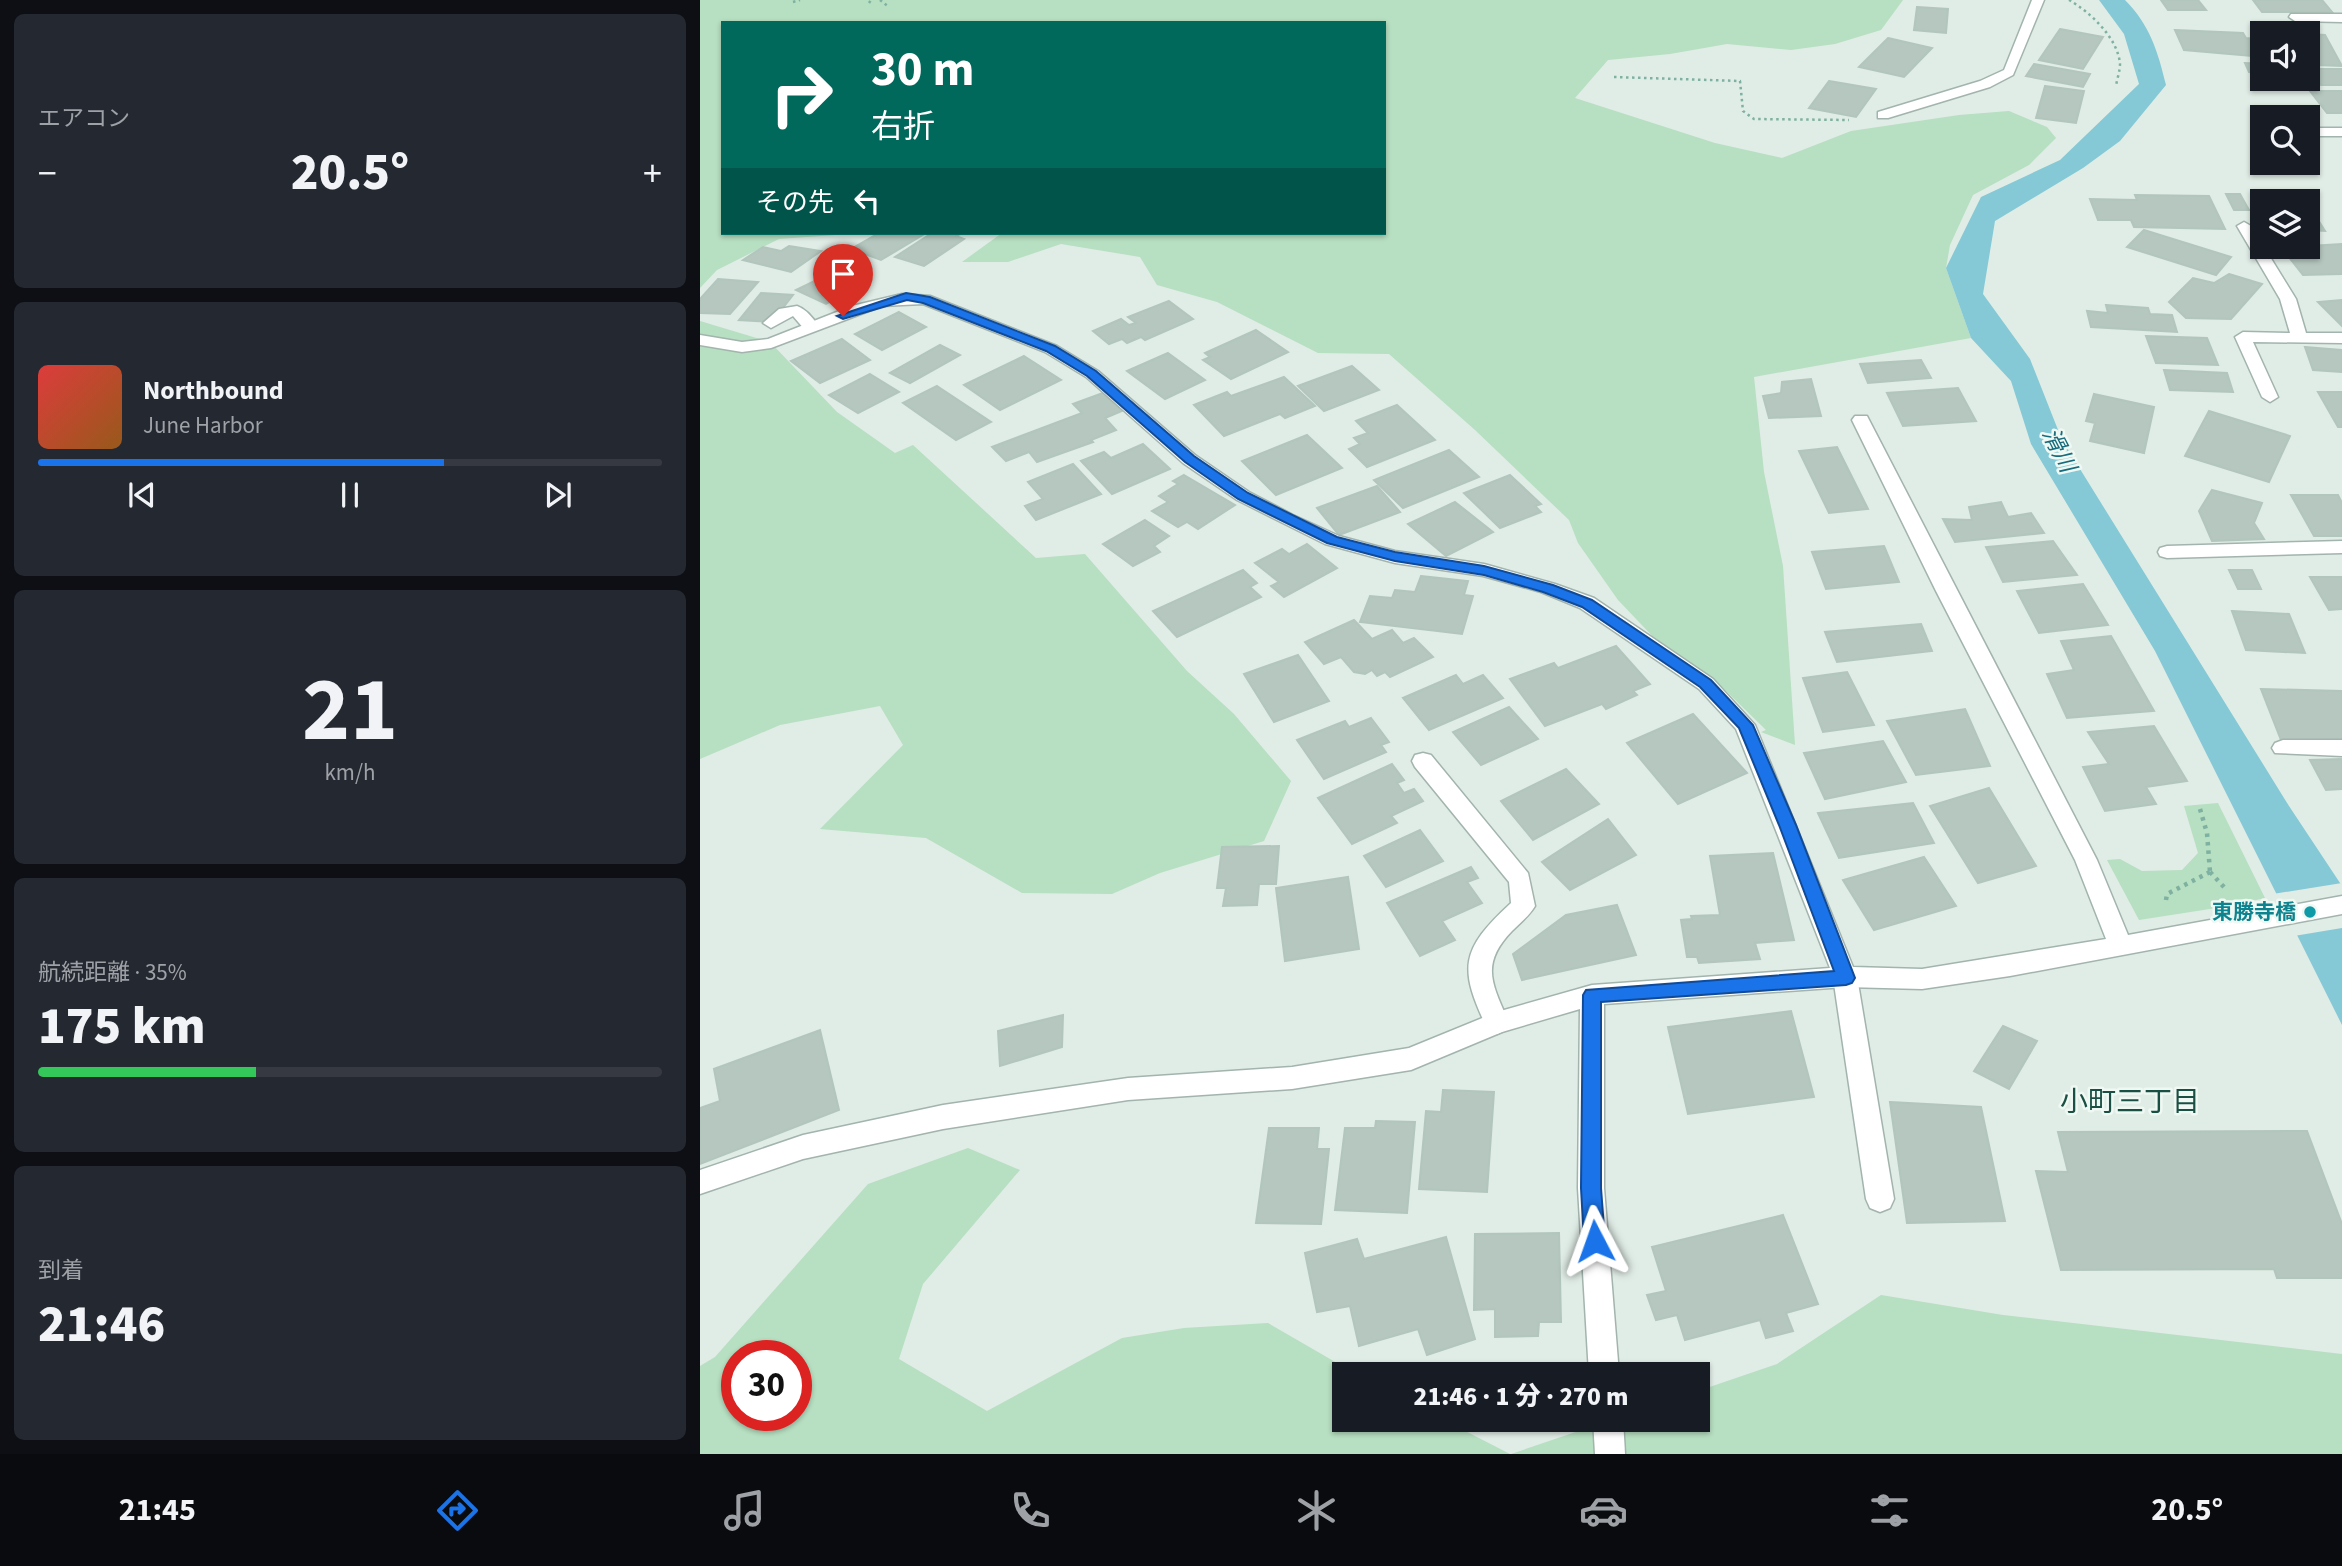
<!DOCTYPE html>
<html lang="ja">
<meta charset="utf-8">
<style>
body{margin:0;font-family:"Source Sans 3","Noto Sans JP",sans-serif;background:#242831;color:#f1f3f6;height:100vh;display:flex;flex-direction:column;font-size:26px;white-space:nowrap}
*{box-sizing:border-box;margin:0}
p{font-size:23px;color:#9ea1a6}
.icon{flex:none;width:38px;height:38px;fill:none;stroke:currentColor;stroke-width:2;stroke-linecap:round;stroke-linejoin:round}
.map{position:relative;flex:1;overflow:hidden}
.drawer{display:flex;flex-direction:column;gap:14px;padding:14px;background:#0d0f14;width:700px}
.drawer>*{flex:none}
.hud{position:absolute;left:21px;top:21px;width:665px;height:214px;border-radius:0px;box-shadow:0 2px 5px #0004;background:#00695c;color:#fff;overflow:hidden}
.fabs{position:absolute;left:1550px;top:21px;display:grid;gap:14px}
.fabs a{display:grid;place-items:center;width:70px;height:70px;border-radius:0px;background:#171b24;box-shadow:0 2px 5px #0004;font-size:35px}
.speed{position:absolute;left:21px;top:1340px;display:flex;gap:14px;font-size:35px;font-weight:700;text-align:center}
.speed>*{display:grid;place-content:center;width:91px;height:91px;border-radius:50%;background:#171b24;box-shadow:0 2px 5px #0004;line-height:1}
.speed .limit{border:10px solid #d22;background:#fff;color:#111}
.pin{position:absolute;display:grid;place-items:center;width:60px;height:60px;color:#fff;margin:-72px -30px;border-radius:50% 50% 50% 0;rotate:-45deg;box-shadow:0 0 7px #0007}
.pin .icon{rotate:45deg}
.me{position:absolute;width:77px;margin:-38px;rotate:356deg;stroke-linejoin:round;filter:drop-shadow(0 0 5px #0008)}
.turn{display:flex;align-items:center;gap:24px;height:147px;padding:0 35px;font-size:32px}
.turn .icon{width:91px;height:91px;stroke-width:2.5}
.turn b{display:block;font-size:49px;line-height:60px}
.then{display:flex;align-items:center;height:66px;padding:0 35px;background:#0003;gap:14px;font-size:26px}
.big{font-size:52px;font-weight:800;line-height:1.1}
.drawer .card{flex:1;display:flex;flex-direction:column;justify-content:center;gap:10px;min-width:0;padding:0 24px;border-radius:10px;background:#242831}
.drawer .dial{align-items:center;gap:0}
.dial b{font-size:91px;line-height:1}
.song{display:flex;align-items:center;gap:21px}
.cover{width:84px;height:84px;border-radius:10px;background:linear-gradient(135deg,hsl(0 70% 55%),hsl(30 70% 35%))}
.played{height:7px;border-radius:4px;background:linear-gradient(90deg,#1a73e8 65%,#363941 65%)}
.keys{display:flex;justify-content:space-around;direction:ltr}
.heat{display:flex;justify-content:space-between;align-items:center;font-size:38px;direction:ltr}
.charge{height:10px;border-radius:5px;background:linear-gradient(90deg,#34c759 35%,#363941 0)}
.trip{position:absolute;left:632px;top:1362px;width:378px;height:70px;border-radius:0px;background:#171b24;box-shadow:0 2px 5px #0004;font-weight:800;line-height:70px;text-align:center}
.dock{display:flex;height:112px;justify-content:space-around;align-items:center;background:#090b0e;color:#9ea1a6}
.dock .icon{width:49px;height:49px}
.dock .active{color:#1a73e8}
.dock b{font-size:32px;color:#f1f3f6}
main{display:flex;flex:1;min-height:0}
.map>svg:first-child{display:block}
.green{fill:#b7dfc1;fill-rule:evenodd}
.water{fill:#84c9d5}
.pier{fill:#e0ece6}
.building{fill:#b5c7bf;stroke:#b2c6bd;stroke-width:2}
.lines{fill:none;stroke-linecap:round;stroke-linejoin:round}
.lane-casing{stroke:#a2b4ad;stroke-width:3}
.street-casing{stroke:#a2b4ad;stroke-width:3}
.path-far1{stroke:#7eb1a1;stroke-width:2.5;stroke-dasharray:2.5 3.5;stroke-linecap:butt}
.path{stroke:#7eb1a1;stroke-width:4.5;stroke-dasharray:3.5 5;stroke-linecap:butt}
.lane{fill:#fff;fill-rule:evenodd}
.street{fill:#fff;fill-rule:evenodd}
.route{fill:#1a73e8;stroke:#114b97;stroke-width:2}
.culture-dot{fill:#0f9aa8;stroke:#f0f8f4;stroke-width:2.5}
.labels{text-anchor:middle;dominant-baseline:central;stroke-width:5;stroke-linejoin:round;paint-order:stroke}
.culture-label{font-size:21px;font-weight:bold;fill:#0d838f;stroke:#f0f8f4;text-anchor:end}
.water-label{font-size:23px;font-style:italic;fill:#166c7c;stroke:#f0f8f4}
.near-neighbourhood-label{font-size:28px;fill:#1a5043;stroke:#f0f8f4}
</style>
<main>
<section class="drawer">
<div class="card"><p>エアコン</p>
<div class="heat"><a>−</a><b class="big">20.5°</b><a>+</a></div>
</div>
<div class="card">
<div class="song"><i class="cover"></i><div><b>Northbound</b><p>June Harbor</p></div></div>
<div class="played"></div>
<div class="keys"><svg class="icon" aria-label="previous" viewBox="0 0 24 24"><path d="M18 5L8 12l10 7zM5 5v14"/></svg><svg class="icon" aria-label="pause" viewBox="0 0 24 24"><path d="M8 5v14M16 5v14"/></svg><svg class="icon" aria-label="next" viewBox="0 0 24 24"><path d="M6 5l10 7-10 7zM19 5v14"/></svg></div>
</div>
<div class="card dial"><b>21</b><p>km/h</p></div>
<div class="card"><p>航続距離 · 35%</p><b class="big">175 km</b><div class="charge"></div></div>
<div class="card"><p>到着</p><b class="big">21:46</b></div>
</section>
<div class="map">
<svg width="1642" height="1454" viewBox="0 0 1642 1454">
<rect width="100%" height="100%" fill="#e0ece6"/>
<g class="green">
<path d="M0,0H1203L1181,30L1135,44L1091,50L1027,44L970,54L908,60L875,98L1015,143L1082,158L1151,131L1259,115L1309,111L1347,127L1356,138L1329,165L1273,195L1250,245L1246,268L1271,338L1054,377L1064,472L1083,566L1095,745L1061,732L1066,730L1023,688L959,643L918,600L878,543L869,520L775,430L689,354L618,353L517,302L457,285L440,257L361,244L308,262H262L302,233H684V23H23V233H163L79,239L17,270L0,288Z"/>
<path d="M0,321L70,342L137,412L195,453L213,445L336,558L385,554L487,671L534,714L591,781L564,841L460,873L412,894L322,893L226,838L120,829L203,745L180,706L80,725L0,759Z"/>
<path d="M1518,803L1565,898L1529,906L1439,920L1407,860L1420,859L1442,871L1482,870L1498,853L1484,806Z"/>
<path d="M268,1148L320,1170L223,1284L199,1359L287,1411L422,1338L484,1328L568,1323L656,1374H644V1419H742L810,1454H0V1366L15,1357L168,1184ZM96,1356V1416H37V1356Z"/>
<path d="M1181,1295L1303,1315L1642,1354V1454H811L914,1419H998V1391L1077,1364Z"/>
</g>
<path class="water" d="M1399,0H1425C1450,25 1458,52 1466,85L1420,141L1383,168L1295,221L1283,294L1330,359L1362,440L1589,806L1642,886V1025L1455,651L1331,444L1311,381L1271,338L1246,268L1281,197L1360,160L1439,84L1424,34Z"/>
<path class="pier" d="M1642,883V928L1594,936L1573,894Z"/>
<g class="building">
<path d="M1461,0H1498L1506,10H1468Z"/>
<path d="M1553,0H1622L1632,12H1562Z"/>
<path d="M1217,7L1248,9L1246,33L1214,30Z"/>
<path d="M1360,29L1403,37L1383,69L1339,60Z"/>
<path d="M1475,30L1543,33L1546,38L1556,39L1563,47V57L1484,50Z"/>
<path d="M1608,34L1625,35L1642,66L1617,65L1615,61H1608Z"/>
<path d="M1188,38L1232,48L1204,77L1159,67Z"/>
<path d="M1545,63L1563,64V77L1561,73L1549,72Z"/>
<path d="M1334,64L1390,74L1383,87L1326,76Z"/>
<path d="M1609,69H1642V85H1621Z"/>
<path d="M1567,79H1600L1603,85L1576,83L1573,79Z"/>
<path d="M1129,81L1176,89L1156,117L1109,108Z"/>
<path d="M1345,86L1384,91L1376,123L1336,118Z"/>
<path d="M1610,91H1642V113H1627Z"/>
<path d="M1571,192H1601L1607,201H1567L1565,199H1575Z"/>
<path d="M1526,194H1540L1549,210H1534Z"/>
<path d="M1435,195L1509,196L1525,229L1434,227L1431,220H1398L1390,199L1437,200Z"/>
<path d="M1608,204L1625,231L1608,230Z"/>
<path d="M1444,230L1531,257L1516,275L1427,247Z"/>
<path d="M179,233H226L181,260L151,249Z"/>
<path d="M232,233H262L256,236L264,239L224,266L195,257Z"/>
<path d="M1642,244V274L1603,275L1588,256H1602L1595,247Z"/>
<path d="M89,246L121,251L91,272L43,260L63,247L81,251Z"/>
<path d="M137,270L166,283L126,304L96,290Z"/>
<path d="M1529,274L1562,284L1531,319L1486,318L1469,302L1493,278L1514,283Z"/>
<path d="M18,279L58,282L30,314L0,313V299Z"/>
<path d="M61,293L93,295L72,322L39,320Z"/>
<path d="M1642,300V326L1618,302Z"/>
<path d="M469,301L493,319L445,340L441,337L427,343L422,339L409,344L393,331L421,319L429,325L436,323L428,317Z"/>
<path d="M1406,305L1448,308L1450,314L1472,315L1477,332L1391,327L1387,311L1408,313Z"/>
<path d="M199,312L226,327L182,350L155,334Z"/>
<path d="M556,330L588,352L531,379L503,360L510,357L505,353Z"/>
<path d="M1446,336L1507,338L1518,365L1456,363Z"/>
<path d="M142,339L170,360L120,383L91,361Z"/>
<path d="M240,345L260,355L210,383L190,373Z"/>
<path d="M1605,347L1642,350V372L1613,370Z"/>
<path d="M468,353L505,380L465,399L427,371Z"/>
<path d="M324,356L361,380L300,410L264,385Z"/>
<path d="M1221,360L1231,378L1168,383L1160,364Z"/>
<path d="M652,366L679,390L624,411L598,386Z"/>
<path d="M1464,370L1527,373L1533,392L1470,390Z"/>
<path d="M170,374L199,392L158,413L129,395Z"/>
<path d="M584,377L615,406L585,418L580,414L524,436L494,405L527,392L531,396Z"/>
<path d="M1111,379L1121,416L1069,418L1063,396L1081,393L1082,382Z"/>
<path d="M237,386L291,422L256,440L203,403Z"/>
<path d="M1258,388L1276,421L1203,426L1187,393Z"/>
<path d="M1618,392H1642V427H1638Z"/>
<path d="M403,393L422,411L405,418L416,430L391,440L393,442L337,462L329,452L306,461L292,447L382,413L373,404Z"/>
<path d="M1394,394L1454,407L1444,453L1390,441L1395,423L1386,421Z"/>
<path d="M697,405L735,440L667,467L649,449L660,444L654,438L668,433L656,421Z"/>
<path d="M1509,411L1590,436L1569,482L1485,456Z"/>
<path d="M607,435L642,468L576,495L542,461Z"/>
<path d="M443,444L470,469L412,494L381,461L404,452L411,458Z"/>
<path d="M1137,447L1168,509L1129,513L1099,451Z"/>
<path d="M749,450L779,477L703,508L674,480Z"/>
<path d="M373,464L401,494L336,520L325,506L343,499L328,482Z"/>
<path d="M484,475L535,505L498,529L487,522L478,527L452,511L468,502L459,496L478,484L473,481Z"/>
<path d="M810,475L841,504L835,506L841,512L800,528L764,493Z"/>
<path d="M677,486L700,512L639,535L617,508Z"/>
<path d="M1512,490L1562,503L1554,523L1564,539L1512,541L1499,511Z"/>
<path d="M1591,495H1638L1642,503V536H1614Z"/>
<path d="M755,502L793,532L746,556L708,524Z"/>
<path d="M1301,502L1308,517L1331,513L1344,533L1255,542L1243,519L1272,520L1269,507Z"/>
<path d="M445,520L469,536L454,546L460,552L433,566L403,544Z"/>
<path d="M1353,541L1377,575L1303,582L1286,547Z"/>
<path d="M607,544L637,568L584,597L571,586L579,582L555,563L582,549L589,554Z"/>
<path d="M1184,546L1199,582L1126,589L1112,552Z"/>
<path d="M543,570L557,583L550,587L561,597L477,637L453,611Z"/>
<path d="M1529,570H1552L1561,589H1538Z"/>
<path d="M721,576L768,581L764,595L773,596L762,634L660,622L670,596L692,598L695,590L715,592Z"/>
<path d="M1610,577H1642V609L1629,610Z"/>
<path d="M1383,584L1408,625L1339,633L1317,591Z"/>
<path d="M1532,611L1589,614L1605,653L1546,650Z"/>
<path d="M654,620L672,639L692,630L703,643L714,638L733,657L690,677L685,672L677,676L672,670L665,674L654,672L641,657L624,664L605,642Z"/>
<path d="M1221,624L1232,651L1137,662L1125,632Z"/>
<path d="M1411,636L1454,711L1367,718L1347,674L1374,670L1361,641Z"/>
<path d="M916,646L950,684L933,691L937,695L906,709L902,704L845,726L810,679L854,663L858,668Z"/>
<path d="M598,655L629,701L574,722L544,674Z"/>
<path d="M1147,672L1174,725L1123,732L1103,678Z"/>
<path d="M756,675L763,684L783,675L803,698L729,730L703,698Z"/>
<path d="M1561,689L1642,691V741L1581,740Z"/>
<path d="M809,707L838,739L781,765L753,732Z"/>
<path d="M1265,709L1290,766L1216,775L1187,721Z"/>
<path d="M993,714L1047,773L978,804L927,743Z"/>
<path d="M671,718L689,742L681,745L686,752L624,779L597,740L645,721L649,727Z"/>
<path d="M1454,726L1487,781L1446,787L1456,804L1405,811L1383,767L1409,764L1388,732Z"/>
<path d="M1183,741L1206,782L1125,799L1104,753Z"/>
<path d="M1642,759V789L1626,790L1610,760Z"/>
<path d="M692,764L704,780L697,783L704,793L714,789L723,801L691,816L697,823L652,844L618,798Z"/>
<path d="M866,769L899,804L833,840L801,801Z"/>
<path d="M1289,788L1336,866L1278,883L1230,806Z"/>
<path d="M1213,803L1234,843L1139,858L1118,813Z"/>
<path d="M908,819L936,855L870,890L842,862Z"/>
<path d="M720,830L743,861L686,887L664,856Z"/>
<path d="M579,846L576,884H559L557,905L523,906L526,888H517L522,847Z"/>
<path d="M1073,853L1094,940L1055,943L1060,959L999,963L997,957H987L981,920L992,919L991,916L1020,915L1010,856Z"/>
<path d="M1224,857L1256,906L1174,930L1143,880Z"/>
<path d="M771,867L778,878L767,882L782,903L742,921L755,940L720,956L687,903Z"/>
<path d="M648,877L659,949L585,961L576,888Z"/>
<path d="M917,905L936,955L822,980L813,954L866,915Z"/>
<path d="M1091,1011L1114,1097L988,1114L968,1027Z"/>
<path d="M363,1015L362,1047L300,1066L298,1031Z"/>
<path d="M1303,1026L1337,1041L1309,1089L1274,1071Z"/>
<path d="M120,1030L139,1110L0,1164V1108L20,1101L14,1069Z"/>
<path d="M743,1090L794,1092L787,1192L719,1189L726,1111L741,1112Z"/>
<path d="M1190,1102L1281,1107L1305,1221L1207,1223Z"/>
<path d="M676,1121L715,1122L707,1213L635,1210L645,1128H675Z"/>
<path d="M569,1128H619L617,1149H629L621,1224L556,1223Z"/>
<path d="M1607,1131L1642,1224V1278H1577L1574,1269L1361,1270L1336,1171L1368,1172L1358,1132Z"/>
<path d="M1083,1215L1118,1304L1086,1313L1093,1331L1066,1338L1060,1320L985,1340L977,1315L956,1320L947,1295L966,1291L952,1247Z"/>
<path d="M859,1233L861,1322H839L838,1336L795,1337V1309L774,1310L775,1234Z"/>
<path d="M746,1237L775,1339L727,1355L718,1329L659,1346L650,1306L617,1312L605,1253L657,1239L664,1259Z"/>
</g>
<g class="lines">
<g class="lane-casing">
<g id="lane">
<path d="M1591,14H1642V22L1595,21L1589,17Z"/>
<rect x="1608" y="128" width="34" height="8"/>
<path d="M1544,222L1551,226L1596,299L1606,333H1642V343L1553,342L1578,397L1570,402L1562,397L1535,337L1543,332L1590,333L1580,299L1537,226Z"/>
<path d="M97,306C106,309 114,319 119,327L117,330H105L93,316L71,328L63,323L79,309Z"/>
<path d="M1642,541V553L1467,558L1460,556L1458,552L1460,548L1467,546Z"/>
<path d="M1583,740H1642V756L1575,753L1572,748L1575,743Z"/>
<path d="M723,753L731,755L828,873L835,906C829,916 820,923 812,931C779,965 793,985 809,1023L806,1030L797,1034L788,1030C758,968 760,950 811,903L809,882L715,767L712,761L715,755Z"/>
<path d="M1145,967L1154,970L1157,977L1194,1199L1190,1208L1180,1212L1170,1208L1166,1199L1133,977L1136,970Z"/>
</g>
</g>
<g class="street-casing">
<g id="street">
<path d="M1332,0H1344L1313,75L1290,87L1188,118H1178V112L1280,81L1304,70Z"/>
<path d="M202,294L230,296L357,346L398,371L495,455L549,492L593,515L639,536L695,551L784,564L855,584L894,598L1013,679L1055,725L1153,967L1222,969L1406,939L1375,860L1236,591L1152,420L1155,416H1167L1397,860L1428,935L1642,896V914L1310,976L1222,989L1145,987L904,1004V1188L919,1374H889L878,1188L880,1009L802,1032L711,1070L592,1089L428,1100L243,1129L103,1159L0,1194V1170L103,1135L243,1105L428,1078L592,1067L709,1048L797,1012L892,985L1130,968L1036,729L999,689L880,608L841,592L783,576L695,563L625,544L537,500L483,463L386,377L345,352L223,304L182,306L71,348L42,352L0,345V335L42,342L68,339L152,306Z"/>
<path d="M893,1419H923L925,1454H895Z"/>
</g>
</g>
<g class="path-far1">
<path d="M180,0L189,7"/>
<path d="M1369,0C1390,12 1418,38 1420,64C1420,71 1417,79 1416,86"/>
<path d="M93,2L100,0"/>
<path d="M169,3L171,0"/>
<path d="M914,77L1040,81L1043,111L1054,119L1149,120"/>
</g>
<g class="path">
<path d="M1500,809L1507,833L1510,872"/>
<path d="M1510,872L1524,887"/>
<path d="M1466,900L1467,894L1510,872"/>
</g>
<use href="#lane" class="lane"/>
<use href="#street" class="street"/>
</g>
<path class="route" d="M206,293L230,297L355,346L396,371L494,456L548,493L637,537L695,552L784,566L853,585L892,600L1011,680L1053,725L1096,825L1155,978L1152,983L1146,985L901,1002V1188L905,1241L902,1248L895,1251L887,1248L884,1241L881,1188L883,995L886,990L1134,971L1079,825L1039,728L1000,687L882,607L843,592L784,575L695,561L627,543L538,499L485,462L387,376L346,351L223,303L207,300L143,319L137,316Z"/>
<circle class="culture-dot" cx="1610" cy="912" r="7"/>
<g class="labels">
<g class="culture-label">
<text x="1596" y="912">東勝寺橋</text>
</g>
<g class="water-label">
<text transform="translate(1359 450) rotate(63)">滑川</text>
</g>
<g class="near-neighbourhood-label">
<text x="1430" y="1102">小町三丁目</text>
</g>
</g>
</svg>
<div class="fabs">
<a><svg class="icon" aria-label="sound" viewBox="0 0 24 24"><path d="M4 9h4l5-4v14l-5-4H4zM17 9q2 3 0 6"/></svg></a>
<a><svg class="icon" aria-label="search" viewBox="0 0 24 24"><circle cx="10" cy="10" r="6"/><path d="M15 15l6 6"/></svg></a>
<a><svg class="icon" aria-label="layers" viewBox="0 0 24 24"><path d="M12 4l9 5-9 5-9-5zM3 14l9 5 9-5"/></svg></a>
</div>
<div class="speed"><div class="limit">30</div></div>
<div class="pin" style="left:143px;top:316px;background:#d93025"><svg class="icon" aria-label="arrive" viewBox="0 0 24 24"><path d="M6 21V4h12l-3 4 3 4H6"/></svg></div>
<svg class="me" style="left:895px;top:1241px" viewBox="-20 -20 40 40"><path d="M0-17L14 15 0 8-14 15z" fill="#1a73e8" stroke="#fff" stroke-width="4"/></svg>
<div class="trip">21:46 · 1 分 · 270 m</div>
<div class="hud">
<div class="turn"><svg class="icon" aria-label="right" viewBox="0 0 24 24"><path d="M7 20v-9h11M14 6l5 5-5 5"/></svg><div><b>30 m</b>右折</div></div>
<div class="then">その先<svg class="icon" aria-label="left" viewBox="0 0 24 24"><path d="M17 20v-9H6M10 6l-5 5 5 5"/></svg></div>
</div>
</div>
</main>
<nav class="dock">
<b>21:45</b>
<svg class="icon active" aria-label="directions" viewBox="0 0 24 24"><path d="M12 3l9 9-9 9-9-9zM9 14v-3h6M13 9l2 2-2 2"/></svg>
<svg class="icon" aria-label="music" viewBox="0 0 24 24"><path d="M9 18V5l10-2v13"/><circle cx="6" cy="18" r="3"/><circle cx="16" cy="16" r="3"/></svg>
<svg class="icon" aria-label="phone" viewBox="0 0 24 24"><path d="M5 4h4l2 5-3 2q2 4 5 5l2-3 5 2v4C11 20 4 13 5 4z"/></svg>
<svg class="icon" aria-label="climate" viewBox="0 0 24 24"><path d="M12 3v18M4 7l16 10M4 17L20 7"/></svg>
<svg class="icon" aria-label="car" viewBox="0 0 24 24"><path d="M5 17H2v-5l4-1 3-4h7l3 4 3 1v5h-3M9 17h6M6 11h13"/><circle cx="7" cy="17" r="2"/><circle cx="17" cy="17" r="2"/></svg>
<svg class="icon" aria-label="filters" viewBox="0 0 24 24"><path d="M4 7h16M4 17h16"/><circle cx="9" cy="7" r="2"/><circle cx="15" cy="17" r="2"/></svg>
<b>20.5°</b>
</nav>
